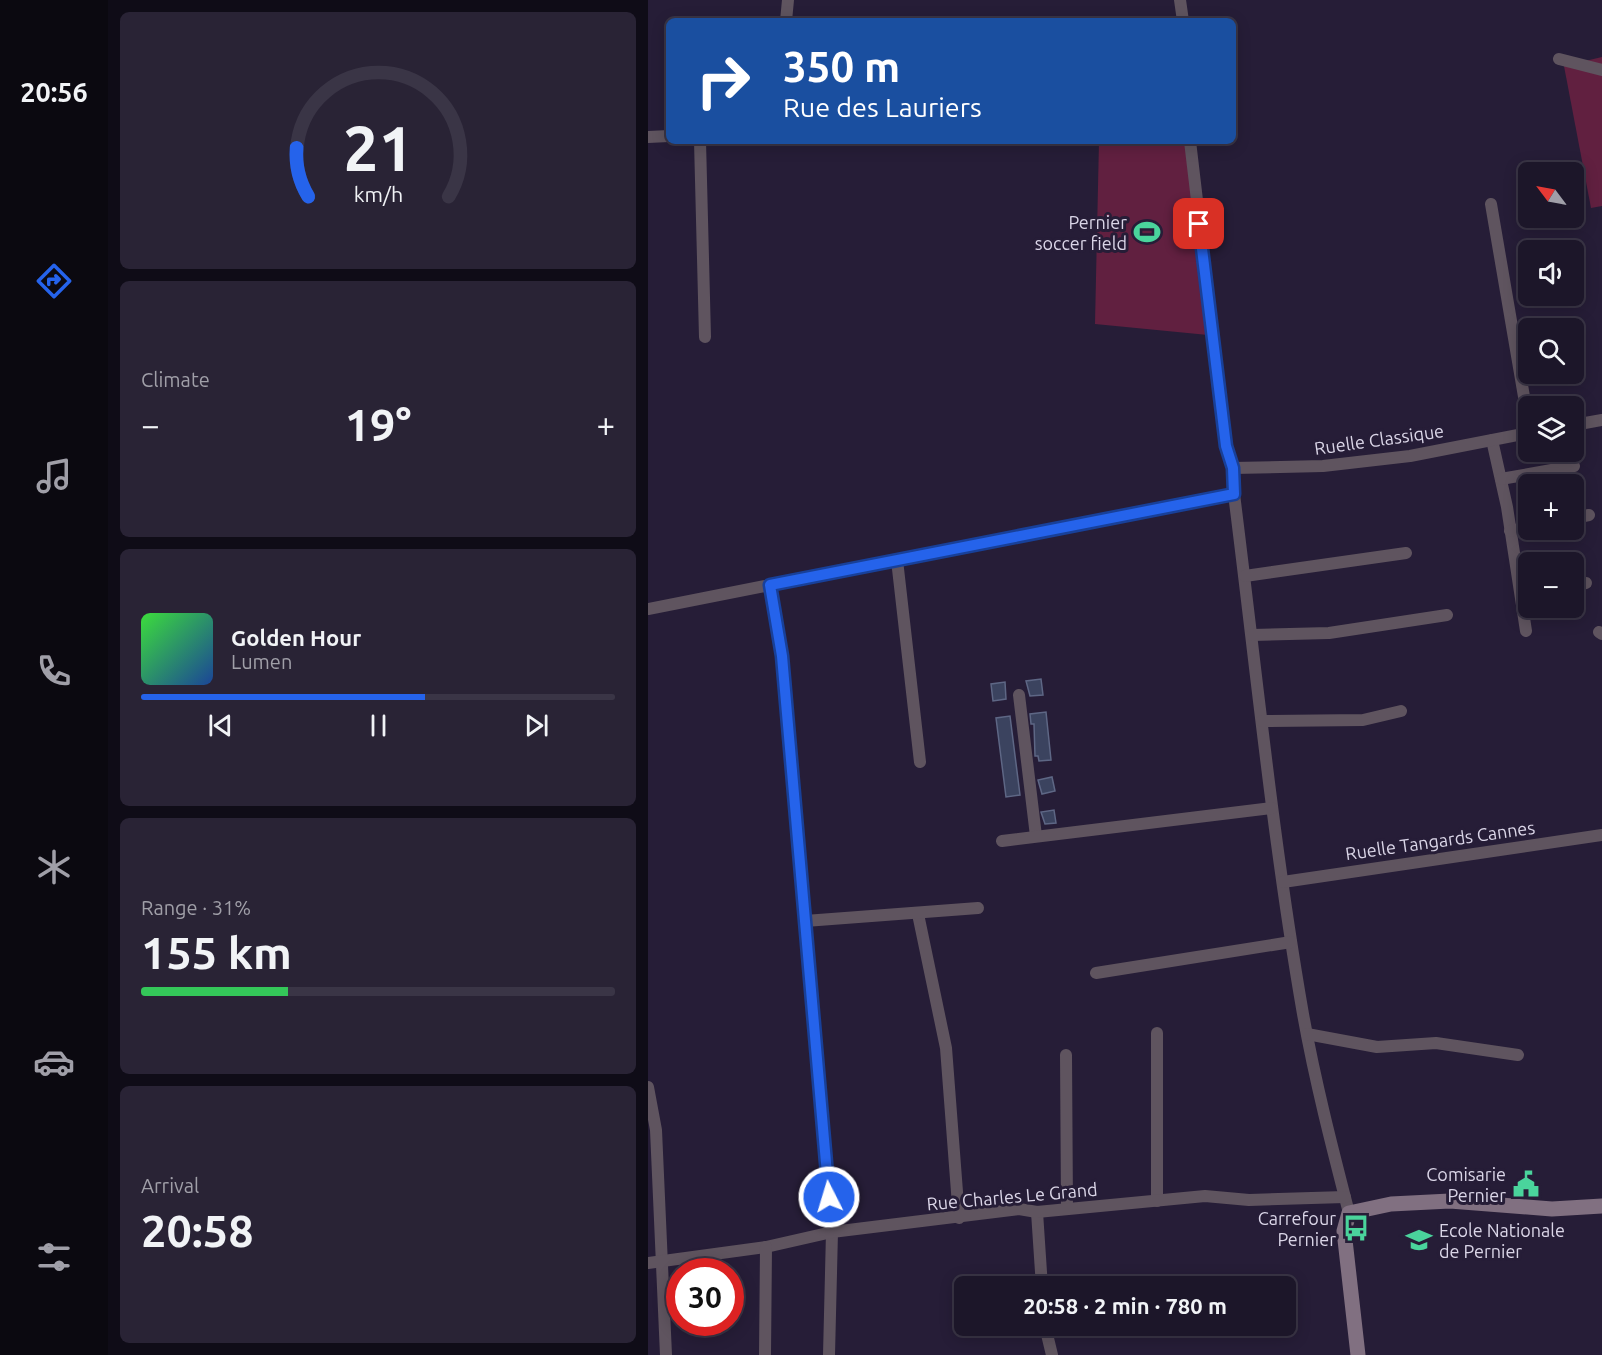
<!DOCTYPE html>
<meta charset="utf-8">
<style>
body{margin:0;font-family:Ubuntu,sans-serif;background:#292335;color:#f1f3f6;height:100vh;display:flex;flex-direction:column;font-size:22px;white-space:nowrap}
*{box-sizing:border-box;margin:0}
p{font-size:20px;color:#a09fa8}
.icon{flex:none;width:33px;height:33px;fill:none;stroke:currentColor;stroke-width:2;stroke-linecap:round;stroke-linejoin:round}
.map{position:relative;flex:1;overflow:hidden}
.panel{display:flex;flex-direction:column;gap:12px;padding:12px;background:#0f0c17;width:540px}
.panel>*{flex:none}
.hud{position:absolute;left:18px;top:18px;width:570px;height:126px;border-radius:9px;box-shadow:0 3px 15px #0003,0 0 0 2px #3a3546;background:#1a4fa0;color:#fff;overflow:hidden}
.needle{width:39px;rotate:302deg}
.tools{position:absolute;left:870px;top:162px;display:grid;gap:12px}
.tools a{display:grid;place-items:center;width:66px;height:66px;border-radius:9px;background:#1c1629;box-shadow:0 3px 15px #0003,0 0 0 2px #3a3546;font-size:30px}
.speed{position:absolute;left:18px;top:1258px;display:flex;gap:12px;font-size:30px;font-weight:700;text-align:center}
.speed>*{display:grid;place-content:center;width:78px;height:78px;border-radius:50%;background:#1c1629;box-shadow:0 3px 15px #0003,0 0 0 2px #3a3546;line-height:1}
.speed .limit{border:9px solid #d22;background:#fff;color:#111}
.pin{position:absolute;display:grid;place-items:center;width:51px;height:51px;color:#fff;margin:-26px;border-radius:12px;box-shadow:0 3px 9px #0006}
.me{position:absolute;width:66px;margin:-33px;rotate:355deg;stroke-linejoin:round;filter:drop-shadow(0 0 4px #0008)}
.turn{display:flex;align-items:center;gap:21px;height:126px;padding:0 18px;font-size:27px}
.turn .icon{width:78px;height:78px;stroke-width:2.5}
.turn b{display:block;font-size:42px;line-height:51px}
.big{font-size:45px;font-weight:700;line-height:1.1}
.panel .tile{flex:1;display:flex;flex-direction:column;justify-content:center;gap:9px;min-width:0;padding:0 21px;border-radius:9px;background:#292335}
.panel .dial{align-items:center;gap:0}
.dial svg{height:156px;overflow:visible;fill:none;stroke:#3a3546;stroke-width:7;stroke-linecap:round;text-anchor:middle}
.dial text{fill:#f1f3f6;stroke:none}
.song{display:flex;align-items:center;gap:18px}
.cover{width:72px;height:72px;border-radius:9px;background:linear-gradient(135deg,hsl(120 70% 55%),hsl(220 70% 35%))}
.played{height:6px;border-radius:3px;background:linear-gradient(90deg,#2563eb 60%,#3a3546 60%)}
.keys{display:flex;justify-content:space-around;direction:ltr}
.heat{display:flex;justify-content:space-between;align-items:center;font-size:33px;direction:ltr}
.charge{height:9px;border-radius:4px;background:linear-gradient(90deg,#34c759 31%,#3a3546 0)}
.trip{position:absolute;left:306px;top:1276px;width:342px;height:60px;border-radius:9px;background:#1c1629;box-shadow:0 3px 15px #0003,0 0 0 2px #3a3546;font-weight:700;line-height:60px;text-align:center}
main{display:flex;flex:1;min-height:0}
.menu{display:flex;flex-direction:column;width:108px;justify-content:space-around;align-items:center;background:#0b0910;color:#a09fa8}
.menu .icon{width:42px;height:42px}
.menu .current{color:#2563eb}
.menu b{font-size:27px;color:#f1f3f6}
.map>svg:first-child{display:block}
.green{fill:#612040}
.building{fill:#3b435f;stroke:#5e6785;stroke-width:1.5}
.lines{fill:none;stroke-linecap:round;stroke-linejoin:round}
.street{stroke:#5f545f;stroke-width:12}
.secondary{stroke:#817081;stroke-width:15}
.route-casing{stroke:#184099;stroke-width:15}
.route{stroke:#2563eb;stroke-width:10}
.labels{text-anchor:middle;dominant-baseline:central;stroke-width:6;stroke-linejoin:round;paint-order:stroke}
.poi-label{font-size:18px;fill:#dad5e7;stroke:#261d37;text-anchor:end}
.street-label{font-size:18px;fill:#dad5e7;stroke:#261d37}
</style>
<main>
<nav class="menu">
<b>20:56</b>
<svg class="icon current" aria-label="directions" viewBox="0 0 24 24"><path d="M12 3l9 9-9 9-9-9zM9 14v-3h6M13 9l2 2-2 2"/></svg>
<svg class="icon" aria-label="music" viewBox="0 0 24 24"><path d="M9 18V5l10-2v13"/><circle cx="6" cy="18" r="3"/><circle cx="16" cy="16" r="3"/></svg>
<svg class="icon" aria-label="phone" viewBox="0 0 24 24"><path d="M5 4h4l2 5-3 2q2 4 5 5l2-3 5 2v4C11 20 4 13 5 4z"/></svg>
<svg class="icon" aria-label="climate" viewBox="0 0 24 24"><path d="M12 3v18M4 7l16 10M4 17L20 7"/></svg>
<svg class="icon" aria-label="car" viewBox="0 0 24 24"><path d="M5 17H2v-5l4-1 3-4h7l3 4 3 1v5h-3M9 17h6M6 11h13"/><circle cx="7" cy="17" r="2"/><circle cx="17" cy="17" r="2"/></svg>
<svg class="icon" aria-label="filters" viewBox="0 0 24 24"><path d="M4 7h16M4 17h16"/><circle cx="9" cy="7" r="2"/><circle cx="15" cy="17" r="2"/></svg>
</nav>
<section class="panel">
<div class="tile dial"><svg viewBox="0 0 100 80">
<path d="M14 69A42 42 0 1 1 86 69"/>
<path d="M14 69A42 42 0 0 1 8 44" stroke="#2563eb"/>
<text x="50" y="56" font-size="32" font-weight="700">21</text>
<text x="50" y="72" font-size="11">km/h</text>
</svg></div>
<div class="tile"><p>Climate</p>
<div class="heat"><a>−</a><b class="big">19°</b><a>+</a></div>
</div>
<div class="tile">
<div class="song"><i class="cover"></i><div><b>Golden Hour</b><p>Lumen</p></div></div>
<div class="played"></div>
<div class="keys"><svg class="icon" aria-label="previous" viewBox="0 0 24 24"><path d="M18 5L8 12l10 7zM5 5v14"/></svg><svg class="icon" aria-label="pause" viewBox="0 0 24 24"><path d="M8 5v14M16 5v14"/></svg><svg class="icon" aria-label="next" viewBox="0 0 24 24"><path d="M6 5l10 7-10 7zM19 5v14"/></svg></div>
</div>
<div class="tile"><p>Range · 31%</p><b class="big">155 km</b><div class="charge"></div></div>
<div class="tile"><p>Arrival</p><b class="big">20:58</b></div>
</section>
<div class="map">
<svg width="954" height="1355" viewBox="0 0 954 1355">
<rect width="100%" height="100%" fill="#261d37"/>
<g class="green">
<path d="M954,57V206L943,208L916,66Z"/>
<path d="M451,141H538L560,335L447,324Z"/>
</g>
<g class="building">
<path d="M393,679L395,695L382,696L378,681Z"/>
<path d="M357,682L358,699L345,701L343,684Z"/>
<path d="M398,712L403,760L391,761L390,756H387L386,724H383L382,714Z"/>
<path d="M362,716L372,795L358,797L348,718Z"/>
<path d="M404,777L407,791L394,794L390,780Z"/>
<path d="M406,810L408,823L397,824L393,812Z"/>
</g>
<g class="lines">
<g class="street">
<path d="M532,0L535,21"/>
<path d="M138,21L140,0"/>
<path d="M911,59L954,70"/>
<path d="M0,137L21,136"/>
<path d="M52,141L57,337"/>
<path d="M542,141L578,446L585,468L586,494C608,668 625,842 655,1014C667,1081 684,1147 701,1213"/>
<path d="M843,204L880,420"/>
<path d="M926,425L954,420"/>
<path d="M844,440L859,507L878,631"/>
<path d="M585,468L675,466L762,456L880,433"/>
<path d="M853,479L926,466"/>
<path d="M926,518L941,515"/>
<path d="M862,531L880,527"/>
<path d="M249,560L272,762"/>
<path d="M597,576L758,553"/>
<path d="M122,585L134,656L180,1180L184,1232L181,1355"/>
<path d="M926,585L938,583"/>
<path d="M0,609L586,494"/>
<path d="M951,632L954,634"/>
<path d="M604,635L681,633L799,615"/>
<path d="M371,695L388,836"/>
<path d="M614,721L715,720L753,711"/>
<path d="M354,841L624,808"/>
<path d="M635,882L954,835"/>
<path d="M270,914L298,1048L311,1218"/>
<path d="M157,921L330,908"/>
<path d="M448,973L643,942"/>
<path d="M659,1034L729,1047L788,1043L870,1055"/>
<path d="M418,1055L419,1209"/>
<path d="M0,1087L8,1130L18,1355"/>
<path d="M509,1201V1033"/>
<path d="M389,1212L394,1287"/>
<path d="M0,1263L118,1247L184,1232L371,1209L389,1212L557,1196L601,1200L697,1197"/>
<path d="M397,1326L404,1355"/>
<path d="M117,1355L118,1247"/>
</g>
<path class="secondary" d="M710,1355L696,1231L701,1213L743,1204L802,1201L904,1209L954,1206"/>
</g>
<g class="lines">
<g class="route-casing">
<path id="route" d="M181,1197L134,656L122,585L586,494L585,468L578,446L551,224"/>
</g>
<use href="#route" class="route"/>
</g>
<defs>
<g id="stadium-bare" transform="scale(2.07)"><path d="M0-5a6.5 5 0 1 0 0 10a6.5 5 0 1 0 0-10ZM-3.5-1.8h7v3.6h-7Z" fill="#4ad49c" stroke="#261d37" stroke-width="2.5" paint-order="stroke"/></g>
<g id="civic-bare" transform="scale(2.07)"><path d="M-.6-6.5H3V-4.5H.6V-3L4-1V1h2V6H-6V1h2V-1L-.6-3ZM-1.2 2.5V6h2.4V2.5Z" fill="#4ad49c" stroke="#261d37" stroke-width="2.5" paint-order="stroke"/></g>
<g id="bus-bare" transform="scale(2.07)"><path d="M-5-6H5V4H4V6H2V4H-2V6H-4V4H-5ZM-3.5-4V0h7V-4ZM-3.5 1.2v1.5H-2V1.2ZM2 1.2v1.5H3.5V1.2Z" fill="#4ad49c" stroke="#261d37" stroke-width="2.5" paint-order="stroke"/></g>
<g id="school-bare" transform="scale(2.07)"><path d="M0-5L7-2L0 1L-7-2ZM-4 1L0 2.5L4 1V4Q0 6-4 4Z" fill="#4ad49c" stroke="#261d37" stroke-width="2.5" paint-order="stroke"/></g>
</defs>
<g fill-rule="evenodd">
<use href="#stadium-bare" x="499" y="232"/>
<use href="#civic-bare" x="878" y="1184"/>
<use href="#bus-bare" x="708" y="1228"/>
<use href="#school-bare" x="771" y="1240"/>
</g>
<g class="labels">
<g class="poi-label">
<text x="479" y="222">Pernier<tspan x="479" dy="21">soccer field</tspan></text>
<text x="858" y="1174">Comisarie<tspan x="858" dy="21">Pernier</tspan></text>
<text x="688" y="1218">Carrefour<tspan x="688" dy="21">Pernier</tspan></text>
<text x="791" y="1230" text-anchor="start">Ecole Nationale<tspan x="791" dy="21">de Pernier</tspan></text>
</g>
<g class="street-label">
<text transform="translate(731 439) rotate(-8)">Ruelle Classique</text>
<text transform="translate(792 840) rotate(-8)">Ruelle Tangards Cannes</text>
<text transform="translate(364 1196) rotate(-5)">Rue Charles Le Grand</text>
</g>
</g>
</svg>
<div class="tools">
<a><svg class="needle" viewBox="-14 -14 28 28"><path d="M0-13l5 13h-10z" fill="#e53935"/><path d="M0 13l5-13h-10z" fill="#a09fa8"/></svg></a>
<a><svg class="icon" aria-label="sound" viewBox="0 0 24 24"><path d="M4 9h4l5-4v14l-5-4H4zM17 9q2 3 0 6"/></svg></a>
<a><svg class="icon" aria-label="search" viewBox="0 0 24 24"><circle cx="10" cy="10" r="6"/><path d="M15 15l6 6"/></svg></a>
<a><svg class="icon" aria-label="layers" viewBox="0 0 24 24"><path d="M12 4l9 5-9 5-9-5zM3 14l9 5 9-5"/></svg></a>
<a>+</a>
<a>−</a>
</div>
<div class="speed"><div class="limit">30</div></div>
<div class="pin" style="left:551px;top:224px;background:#d93025"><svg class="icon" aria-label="arrive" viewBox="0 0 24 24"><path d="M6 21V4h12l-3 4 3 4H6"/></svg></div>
<svg class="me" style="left:181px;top:1197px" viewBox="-20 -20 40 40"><circle r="17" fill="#2563eb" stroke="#fff" stroke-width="3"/><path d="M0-11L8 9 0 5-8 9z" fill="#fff"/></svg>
<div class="trip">20:58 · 2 min · 780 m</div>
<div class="hud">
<div class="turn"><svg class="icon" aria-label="right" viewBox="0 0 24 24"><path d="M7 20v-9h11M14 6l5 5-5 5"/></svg><div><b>350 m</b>Rue des Lauriers</div></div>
</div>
</div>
</main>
